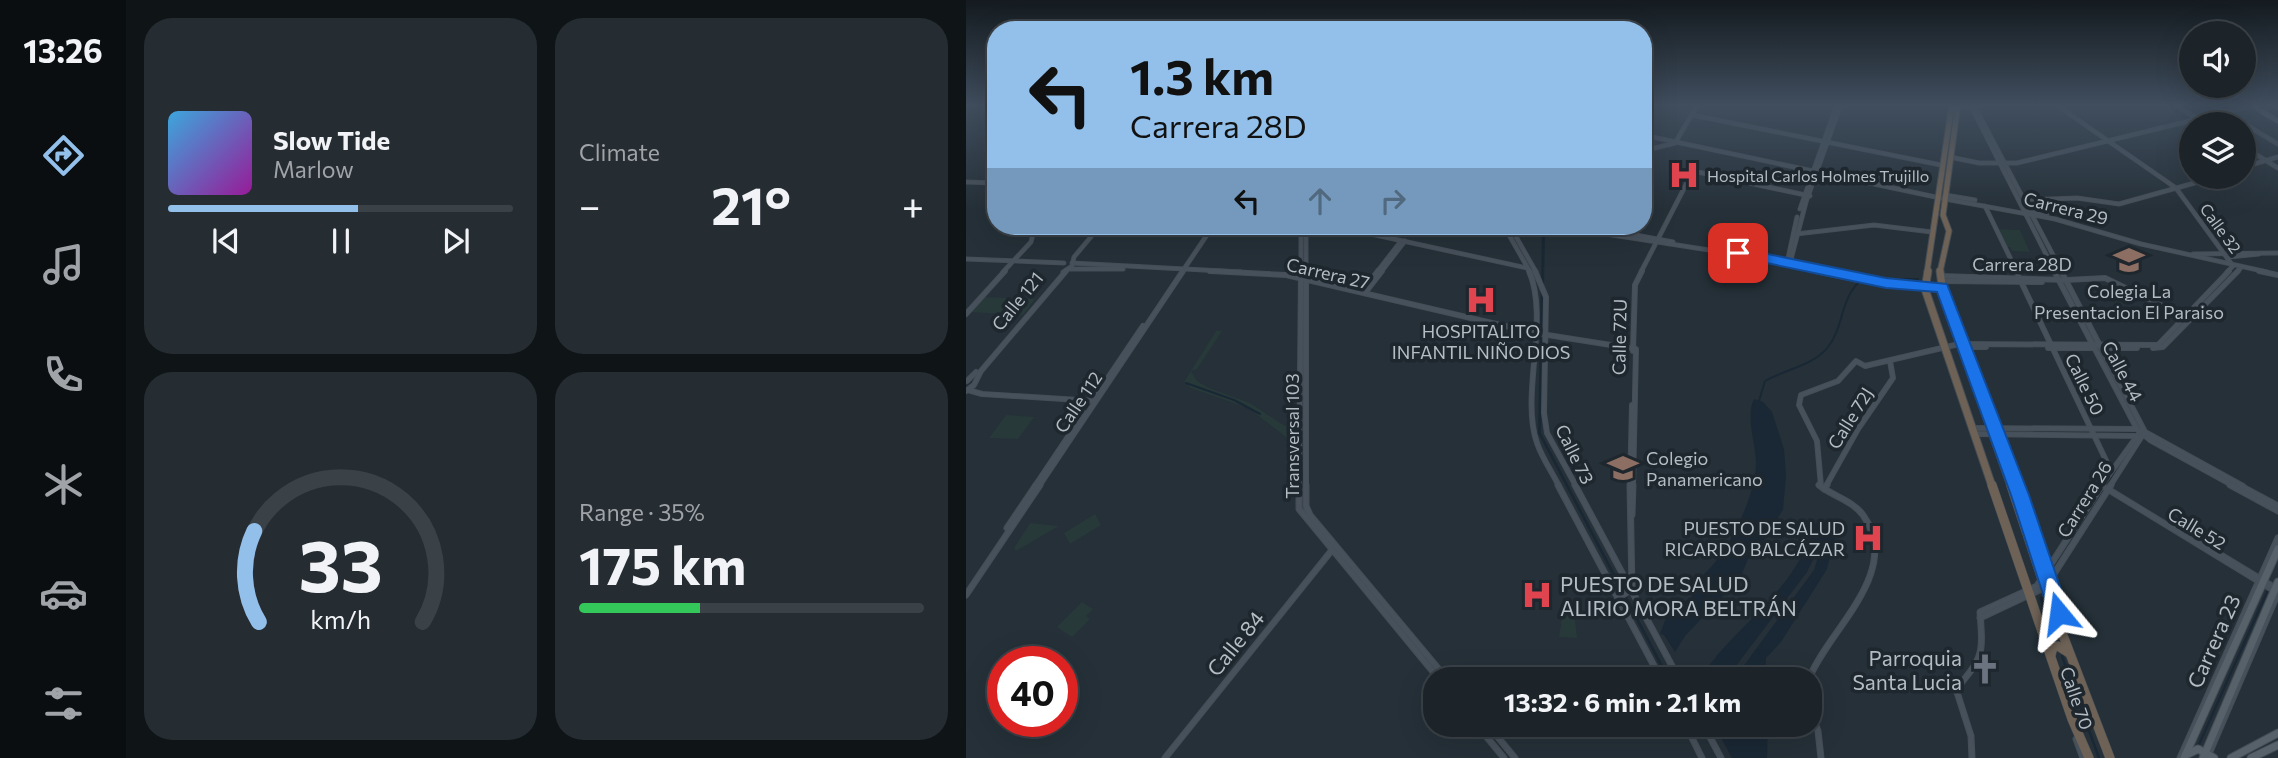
<!DOCTYPE html>
<meta charset="utf-8">
<style>
body{margin:0;font-family:Commissioner,sans-serif;background:#252c32;color:#f1f3f6;height:100vh;display:flex;flex-direction:column;font-size:26px;white-space:nowrap}
*{box-sizing:border-box;margin:0}
p{font-size:23px;color:#a0a4a8}
.icon{flex:none;width:38px;height:38px;fill:none;stroke:currentColor;stroke-width:2;stroke-linecap:round;stroke-linejoin:round}
.map{position:relative;flex:1;overflow:hidden}
.panel{display:flex;flex-direction:column;gap:18px;padding:18px;background:#0f1417;width:840px}
.panel>*{flex:none}
.banner{position:absolute;left:21px;top:21px;width:665px;height:214px;border-radius:28px;box-shadow:0 7px 28px #0002,0 0 0 2px #3a4147;background:#93c0eb;color:#111;overflow:hidden}
.fabs{position:absolute;left:1213px;top:21px;display:grid;gap:14px}
.fabs a{display:grid;place-items:center;width:77px;height:77px;border-radius:50%;background:#1c242a;box-shadow:0 7px 28px #0002,0 0 0 2px #3a4147;font-size:35px}
.speed{position:absolute;left:21px;top:646px;display:flex;gap:14px;font-size:35px;font-weight:700;text-align:center}
.speed>*{display:grid;place-content:center;width:91px;height:91px;border-radius:50%;background:#1c242a;box-shadow:0 7px 28px #0002,0 0 0 2px #3a4147;line-height:1}
.speed .limit{border:10px solid #d22;background:#fff;color:#111}
.pin{position:absolute;display:grid;place-items:center;width:60px;height:60px;color:#fff;margin:-30px;border-radius:14px;box-shadow:0 4px 10px #0006}
.me{position:absolute;width:77px;margin:-38px;rotate:344deg;stroke-linejoin:round;filter:drop-shadow(0 0 5px #0008)}
.turn{display:flex;align-items:center;gap:24px;height:147px;padding:0 28px;font-size:32px}
.turn .icon{width:91px;height:91px;stroke-width:2.5}
.turn b{display:block;font-size:49px;line-height:60px}
.lanes{display:flex;align-items:center;height:66px;padding:0 28px;background:#0003;justify-content:center;gap:35px;direction:ltr}
.lanes .off{opacity:.35}
.big{font-size:52px;font-weight:700;line-height:1.1}
.panel .tile{flex:1;display:flex;flex-direction:column;justify-content:center;gap:10px;min-width:0;padding:0 24px;border-radius:28px;background:#252c32}
.panel .dial{align-items:center;gap:0}
.dial svg{height:182px;overflow:visible;fill:none;stroke:#3a4147;stroke-width:7;stroke-linecap:round;text-anchor:middle}
.dial text{fill:#f1f3f6;stroke:none}
.song{display:flex;align-items:center;gap:21px}
.cover{width:84px;height:84px;border-radius:10px;background:linear-gradient(135deg,hsl(200 70% 55%),hsl(300 70% 35%))}
.played{height:7px;border-radius:4px;background:linear-gradient(90deg,#93c0eb 55%,#3a4147 55%)}
.keys{display:flex;justify-content:space-around;direction:ltr}
.heat{display:flex;justify-content:space-between;align-items:center;font-size:38px;direction:ltr}
.charge{height:10px;border-radius:5px;background:linear-gradient(90deg,#34c759 35%,#3a4147 0)}
.panel .tiles{flex:1;display:grid;gap:18px;grid-template-columns:repeat(2,1fr)}
.trip{position:absolute;left:457px;top:667px;width:399px;height:70px;border-radius:28px;background:#1c242a;box-shadow:0 7px 28px #0002,0 0 0 2px #3a4147;font-weight:700;line-height:70px;text-align:center}
main{display:flex;flex:1;min-height:0}
.menu{display:flex;flex-direction:column;width:126px;justify-content:space-around;align-items:center;background:#0b0e11;color:#a0a4a8}
.menu .icon{width:49px;height:49px}
.menu .on{color:#93c0eb}
.menu b{font-size:32px;color:#f1f3f6}
.map>svg:first-child{display:block}
.green{fill:#273939}
.water{fill:#1a2835}
.lines{fill:none;stroke-linecap:round;stroke-linejoin:round}
.stream-far1{stroke:#1a2835;stroke-width:2}
.stream{stroke:#1a2835;stroke-width:2.5}
.secondary-far2-casing{stroke:#454d55;stroke-width:5}
.secondary-far1-casing{stroke:#454d55;stroke-width:6}
.secondary-casing{stroke:#454d55;stroke-width:7}
.primary-far1-casing{stroke:#454d55;stroke-width:6}
.primary-casing{stroke:#454d55;stroke-width:9}
.highway-far2-casing{stroke:#444c54;stroke-width:7}
.highway-far1-casing{stroke:#444c54;stroke-width:9}
.highway-casing{stroke:#444c54;stroke-width:10}
.secondary-far2{stroke:#47515b;stroke-width:3.5}
.secondary-far1{stroke:#47515b;stroke-width:4.5}
.secondary{stroke:#47515b;stroke-width:5}
.primary-far1{stroke:#576169;stroke-width:4.5}
.primary{stroke:#576169;stroke-width:7}
.highway-far2{stroke:#6e6256;stroke-width:5}
.highway-far1{stroke:#6e6256;stroke-width:7}
.highway{stroke:#6e6256;stroke-width:9}
.route{fill:#1a73e8;stroke:#114b97;stroke-width:2}
.labels{text-anchor:middle;dominant-baseline:central;stroke-width:7;stroke-linejoin:round;paint-order:stroke}
.far-poi-label{font-size:16px;fill:#b4bcc4;stroke:#1e262e;text-anchor:start}
.far-street-label{font-size:16px;fill:#b4bcc4;stroke:#1e262e}
.street-label{font-size:18px;fill:#b4bcc4;stroke:#1e262e}
.poi-label{font-size:18px;fill:#b4bcc4;stroke:#1e262e}
.near-poi-label{font-size:21px;fill:#b4bcc4;stroke:#1e262e;text-anchor:start}
.near-street-label{font-size:21px;fill:#b4bcc4;stroke:#1e262e}
</style>
<main>
<nav class="menu">
<b>13:26</b>
<svg class="icon on" aria-label="directions" viewBox="0 0 24 24"><path d="M12 3l9 9-9 9-9-9zM9 14v-3h6M13 9l2 2-2 2"/></svg>
<svg class="icon" aria-label="music" viewBox="0 0 24 24"><path d="M9 18V5l10-2v13"/><circle cx="6" cy="18" r="3"/><circle cx="16" cy="16" r="3"/></svg>
<svg class="icon" aria-label="phone" viewBox="0 0 24 24"><path d="M5 4h4l2 5-3 2q2 4 5 5l2-3 5 2v4C11 20 4 13 5 4z"/></svg>
<svg class="icon" aria-label="climate" viewBox="0 0 24 24"><path d="M12 3v18M4 7l16 10M4 17L20 7"/></svg>
<svg class="icon" aria-label="car" viewBox="0 0 24 24"><path d="M5 17H2v-5l4-1 3-4h7l3 4 3 1v5h-3M9 17h6M6 11h13"/><circle cx="7" cy="17" r="2"/><circle cx="17" cy="17" r="2"/></svg>
<svg class="icon" aria-label="filters" viewBox="0 0 24 24"><path d="M4 7h16M4 17h16"/><circle cx="9" cy="7" r="2"/><circle cx="15" cy="17" r="2"/></svg>
</nav>
<section class="panel">
<div class="tiles">
<div class="tile">
<div class="song"><i class="cover"></i><div><b>Slow Tide</b><p>Marlow</p></div></div>
<div class="played"></div>
<div class="keys"><svg class="icon" aria-label="previous" viewBox="0 0 24 24"><path d="M18 5L8 12l10 7zM5 5v14"/></svg><svg class="icon" aria-label="pause" viewBox="0 0 24 24"><path d="M8 5v14M16 5v14"/></svg><svg class="icon" aria-label="next" viewBox="0 0 24 24"><path d="M6 5l10 7-10 7zM19 5v14"/></svg></div>
</div>
<div class="tile"><p>Climate</p>
<div class="heat"><a>−</a><b class="big">21°</b><a>+</a></div>
</div>
<div class="tile dial"><svg viewBox="0 0 100 80">
<path d="M14 69A42 42 0 1 1 86 69"/>
<path d="M14 69A42 42 0 0 1 12 29" stroke="#93c0eb"/>
<text x="50" y="56" font-size="32" font-weight="700">33</text>
<text x="50" y="72" font-size="11">km/h</text>
</svg></div>
<div class="tile"><p>Range · 35%</p><b class="big">175 km</b><div class="charge"></div></div>
</div>
</section>
<div class="map">
<svg width="1312" height="758" viewBox="0 0 1312 758">
<rect width="100%" height="100%" fill="#253038"/>
<g class="green">
<path d="M1032,229L1054,230L1064,252L1046,251L1044,247H1040Z"/>
<path d="M17,297L69,299L57,315L4,312Z"/>
<path d="M250,331H256L231,369L225,371L231,381L243,388L284,403L319,426L333,427V442L328,443L282,408L225,388L218,382Z"/>
<path d="M40,415L68,417L52,439L23,438Z"/>
<path d="M129,514L135,525L104,544L98,533Z"/>
<path d="M64,523L93,526L50,551L48,548Z"/>
<path d="M116,602L127,609L120,616L124,619L106,637L91,627Z"/>
<path d="M598,605L609,619L611,638L593,637Z"/>
</g>
<g class="water">
<path d="M595,226L582,229L579,234L575,433L704,679H701L572,433L576,234L580,227Z"/>
<path d="M788,399L797,402L806,412L818,449L820,476L817,509L803,534L782,559L774,578L719,636L709,652L698,635L694,634L701,615L729,594L731,580C759,561 790,497 790,463C790,444 779,417 788,399Z"/>
<path d="M855,520L867,527L870,533L861,569L815,642L800,658L799,679H768L848,570L857,540L841,572L760,679H733C770,624 830,592 848,525Z"/>
<path d="M1301,589L1303,590L1234,745L1232,744Z"/>
<path d="M748,725H802L801,758H766Z"/>
</g>
<g class="lines">
<g class="stream-far1">
<path d="M901,279H952"/>
<path d="M220,383L268,400L294,414"/>
<path d="M793,401L799,381C820,369 847,366 862,347C878,327 874,300 893,282"/>
<path d="M1141,486L1150,472"/>
</g>
<g class="stream">
<path d="M1084,574L1138,490"/>
<path d="M1075,598L1090,642"/>
<path d="M1096,656L1133,758"/>
</g>
<g class="secondary-far2-casing">
<g id="secondary-far2">
<path d="M1089,104L1210,188L1267,266L1261,272"/>
<path d="M1207,104L1240,124"/>
<path d="M1245,104L1312,144"/>
<path d="M989,105L1006,108L1018,104"/>
<path d="M1005,106L1089,272"/>
<path d="M1009,107L1096,272"/>
<path d="M726,115L975,165"/>
<path d="M677,135L979,199L1089,219L1175,244L1301,272"/>
<path d="M1278,147L1312,168"/>
<path d="M677,151L709,143L732,104"/>
<path d="M984,157L1013,163H1051L1293,104"/>
<path d="M1278,167L1312,157"/>
<path d="M0,182L30,183"/>
<path d="M979,195L1009,200"/>
<path d="M1057,200L1111,198L1153,204L1250,177"/>
<path d="M1019,206L1051,272"/>
<path d="M834,209L871,104"/>
<path d="M1062,211L1081,214"/>
<path d="M340,226V272"/>
<path d="M368,226L561,268"/>
<path d="M538,226L564,272"/>
<path d="M544,226L570,272"/>
<path d="M588,226L756,252L857,272"/>
<path d="M643,230L707,242"/>
<path d="M830,234L908,225L966,232"/>
<path d="M1227,254L1312,253"/>
<path d="M1263,257L1293,254"/>
<path d="M0,259L98,263"/>
<path d="M808,259L834,264"/>
<path d="M106,263L275,272"/>
<path d="M821,263L831,217"/>
<path d="M824,263L840,202L875,104"/>
<path d="M102,269H157"/>
<path d="M37,272L65,242L69,226"/>
<path d="M97,272L106,266L108,257L134,226"/>
<path d="M216,272L247,226"/>
<path d="M335,272V226"/>
<path d="M411,272L435,241"/>
<path d="M415,272L439,241"/>
<path d="M675,272L727,171L844,196"/>
<path d="M1271,272L1274,269"/>
</g>
</g>
<g class="secondary-far1-casing">
<g id="secondary-far1">
<path d="M244,271L320,275L569,333L670,349L667,486"/>
<path d="M340,271V486"/>
<path d="M563,271C584,319 554,395 571,443C576,458 586,472 593,486"/>
<path d="M569,271L580,297L578,413L581,433L610,486"/>
<path d="M849,271L919,285L977,290"/>
<path d="M1050,271L1145,471"/>
<path d="M1088,271L1171,429L1184,440L1268,486"/>
<path d="M1095,271L1179,432L1277,486"/>
<path d="M1293,271L1312,275"/>
<path d="M975,276L1100,280L1139,278L1219,317"/>
<path d="M976,281L1076,282"/>
<path d="M402,284L412,271"/>
<path d="M935,284L958,286"/>
<path d="M399,293L416,271"/>
<path d="M0,314L39,271"/>
<path d="M994,347H1020"/>
<path d="M1082,348H1129"/>
<path d="M1141,348H1171"/>
<path d="M1187,348L1197,347L1272,271"/>
<path d="M667,351L669,285L676,271"/>
<path d="M1,381L10,372"/>
<path d="M2,390L16,394L129,401"/>
<path d="M0,391L8,385L15,371L100,271"/>
<path d="M127,400L177,326"/>
<path d="M1028,427L1050,486"/>
<path d="M1005,428L1171,429"/>
<path d="M1008,434L1172,436"/>
<path d="M69,486L118,413"/>
<path d="M73,486L217,271"/>
<path d="M333,486L335,271"/>
<path d="M664,486L666,405"/>
<path d="M855,486L851,441L833,405L835,395L872,381L890,361L899,366L993,344L1192,345L1263,271"/>
<path d="M860,486L892,429L927,378L924,361"/>
<path d="M1135,486L1174,432"/>
<path d="M1144,486L1176,436"/>
</g>
</g>
<g class="secondary-casing">
<g id="secondary">
<path d="M333,485V509L473,679"/>
<path d="M340,485V506L344,515L481,679"/>
<path d="M592,485L695,679"/>
<path d="M609,485L713,679"/>
<path d="M1049,485L1074,553"/>
<path d="M1264,485L1312,511"/>
<path d="M1273,485L1312,506"/>
<path d="M1140,488L1312,593"/>
<path d="M858,489L861,485"/>
<path d="M666,515L667,485"/>
<path d="M41,528L70,485"/>
<path d="M1235,543L1311,589"/>
<path d="M1084,580L1145,485"/>
<path d="M0,595L74,485"/>
<path d="M1088,595L1097,623"/>
<path d="M652,598L666,589L664,485"/>
<path d="M1014,618L1080,587"/>
<path d="M843,679C861,631 938,572 897,515C886,500 866,496 853,485"/>
<path d="M844,710L852,731L855,758"/>
<path d="M510,724L538,758"/>
<path d="M521,724L549,758"/>
<path d="M719,724L736,758"/>
<path d="M737,724L755,758"/>
<path d="M1110,739L1117,758"/>
<path d="M1242,756L1312,593"/>
<path d="M199,758L366,550"/>
<path d="M1006,758L1005,736L990,689C1018,657 1017,653 1014,612L1071,586L1136,485"/>
<path d="M1214,758L1312,538"/>
</g>
</g>
<g class="primary-far1-casing">
<g id="primary-far1">
<path d="M1283,104L1312,121"/>
<path d="M1307,104L1312,107"/>
</g>
</g>
<g class="primary-casing">
<g id="primary">
<path d="M1220,755L1232,749L1248,758"/>
<path d="M1218,758L1312,549"/>
<path d="M1237,758L1312,582"/>
<path d="M1265,758L1312,733"/>
<path d="M1285,758L1312,745"/>
</g>
</g>
<g class="highway-far2-casing">
<g id="highway-far2">
<path d="M961,272L986,104"/>
<path d="M974,272L983,231L977,215L992,104"/>
</g>
</g>
<g class="highway-far1-casing">
<g id="highway-far1">
<path d="M962,271L959,289L1026,486"/>
<path d="M974,271L977,293L1045,486"/>
</g>
</g>
<g class="highway-casing">
<g id="highway">
<path d="M1026,485L1106,719L1123,758"/>
<path d="M1045,485L1080,591L1144,758"/>
<path d="M1074,553L1075,570"/>
<path d="M1084,581L1085,599"/>
<path d="M1085,655L1087,647L1092,646L1103,653"/>
</g>
</g>
<use href="#secondary-far2" class="secondary-far2"/>
<use href="#secondary-far1" class="secondary-far1"/>
<use href="#secondary" class="secondary"/>
<use href="#primary-far1" class="primary-far1"/>
<use href="#primary" class="primary"/>
<use href="#highway-far2" class="highway-far2"/>
<use href="#highway-far1" class="highway-far1"/>
<use href="#highway" class="highway"/>
</g>
<linearGradient id="sky" x2="0" y2="1"><stop stop-color="#141a1f"/><stop offset="0.5" stop-color="#404e5e"/><stop offset="1" stop-color="#404e5e" stop-opacity="0"/></linearGradient>
<rect width="1312" height="210" fill="url(#sky)"/>
<path class="route" d="M772,248L920,278L981,284L1063,495L1103,613L1101,620L1093,623L1086,620L1083,613L1045,495L971,292L920,288L767,256L765,253Z"/>
<defs>
<g id="hospital-bare" transform="scale(2.415)"><path d="M-5-5h3v3.5h4V-5h3V5h-3V1.5h-4V5h-3Z" fill="#e0444e" stroke="#1e262e" stroke-width="2.5" paint-order="stroke"/></g>
<g id="university-bare" transform="scale(2.415)"><path d="M0-5L7-2L0 1L-7-2ZM-4 1L0 2.5L4 1V4Q0 6-4 4Z" fill="#8d6e63" stroke="#1e262e" stroke-width="2.5" paint-order="stroke"/></g>
<g id="church-bare" transform="scale(2.415)"><path d="M-1.2-6h2.4v3.5h3.3v2.4h-3.3V6h-2.4V-.1h-3.3v-2.4h3.3Z" fill="#6b7280" stroke="#1e262e" stroke-width="2.5" paint-order="stroke"/></g>
</defs>
<g fill-rule="evenodd">
<use href="#hospital-bare" x="718" y="175"/>
<use href="#university-bare" x="1163" y="260"/>
<use href="#hospital-bare" x="515" y="300"/>
<use href="#university-bare" x="657" y="468"/>
<use href="#hospital-bare" x="902" y="538"/>
<use href="#hospital-bare" x="571" y="595"/>
<use href="#church-bare" x="1019" y="669"/>
</g>
<g class="labels">
<g class="far-poi-label">
<text x="741" y="175">Hospital Carlos Holmes Trujillo</text>
</g>
<g class="far-street-label">
<text transform="translate(1255 228) rotate(54)">Calle 32</text>
</g>
<g class="street-label">
<text transform="translate(1100 208) rotate(14)">Carrera 29</text>
<text x="1056" y="264">Carrera 28D</text>
<text transform="translate(362 273) rotate(13)">Carrera 27</text>
<text transform="translate(51 301) rotate(-51)">Calle 121</text>
<text transform="translate(653 337) rotate(-89)">Calle 72U</text>
<text transform="translate(1157 371) rotate(62)">Calle 44</text>
<text transform="translate(1119 384) rotate(64)">Calle 50</text>
<text transform="translate(112 402) rotate(-56)">Calle 112</text>
<text transform="translate(884 418) rotate(-58)">Calle 72J</text>
<text transform="translate(326 436) rotate(-90)">Transversal 103</text>
<text transform="translate(609 454) rotate(64)">Calle 73</text>
<text transform="translate(1118 499) rotate(-58)">Carrera 26</text>
<text transform="translate(1231 528) rotate(31)">Calle 52</text>
<text transform="translate(1111 698) rotate(71)">Calle 70</text>
</g>
<g class="poi-label">
<text x="1163" y="291">Colegia La<tspan x="1163" dy="21">Presentacion El Paraiso</tspan></text>
<text x="515" y="331">HOSPITALITO<tspan x="515" dy="21">INFANTIL NIÑO DIOS</tspan></text>
<text x="680" y="458" text-anchor="start">Colegio<tspan x="680" dy="21">Panamericano</tspan></text>
<text x="879" y="528" text-anchor="end">PUESTO DE SALUD<tspan x="879" dy="21">RICARDO BALCÁZAR</tspan></text>
</g>
<g class="near-poi-label">
<text x="594" y="583">PUESTO DE SALUD<tspan x="594" dy="24">ALIRIO MORA BELTRÁN</tspan></text>
<text x="996" y="657" text-anchor="end">Parroquia<tspan x="996" dy="24">Santa Lucia</tspan></text>
</g>
<g class="near-street-label">
<text transform="translate(1247 641) rotate(-66)">Carrera 23</text>
<text transform="translate(269 643) rotate(-51)">Calle 84</text>
</g>
</g>
</svg>
<div class="fabs">
<a><svg class="icon" aria-label="sound" viewBox="0 0 24 24"><path d="M4 9h4l5-4v14l-5-4H4zM17 9q2 3 0 6"/></svg></a>
<a><svg class="icon" aria-label="layers" viewBox="0 0 24 24"><path d="M12 4l9 5-9 5-9-5zM3 14l9 5 9-5"/></svg></a>
</div>
<div class="speed"><div class="limit">40</div></div>
<div class="pin" style="left:772px;top:253px;background:#d93025"><svg class="icon" aria-label="arrive" viewBox="0 0 24 24"><path d="M6 21V4h12l-3 4 3 4H6"/></svg></div>
<svg class="me" style="left:1093px;top:613px" viewBox="-20 -20 40 40"><path d="M0-17L14 15 0 8-14 15z" fill="#1a73e8" stroke="#fff" stroke-width="4"/></svg>
<div class="trip">13:32 · 6 min · 2.1 km</div>
<div class="banner">
<div class="turn"><svg class="icon" aria-label="left" viewBox="0 0 24 24"><path d="M17 20v-9H6M10 6l-5 5 5 5"/></svg><div><b>1.3 km</b>Carrera 28D</div></div>
<div class="lanes"><svg class="icon" aria-label="left" viewBox="0 0 24 24"><path d="M17 20v-9H6M10 6l-5 5 5 5"/></svg><svg class="icon off" aria-label="ahead" viewBox="0 0 24 24"><path d="M12 20V5M6 11l6-6 6 6"/></svg><svg class="icon off" aria-label="right" viewBox="0 0 24 24"><path d="M7 20v-9h11M14 6l5 5-5 5"/></svg></div>
</div>
</div>
</main>
